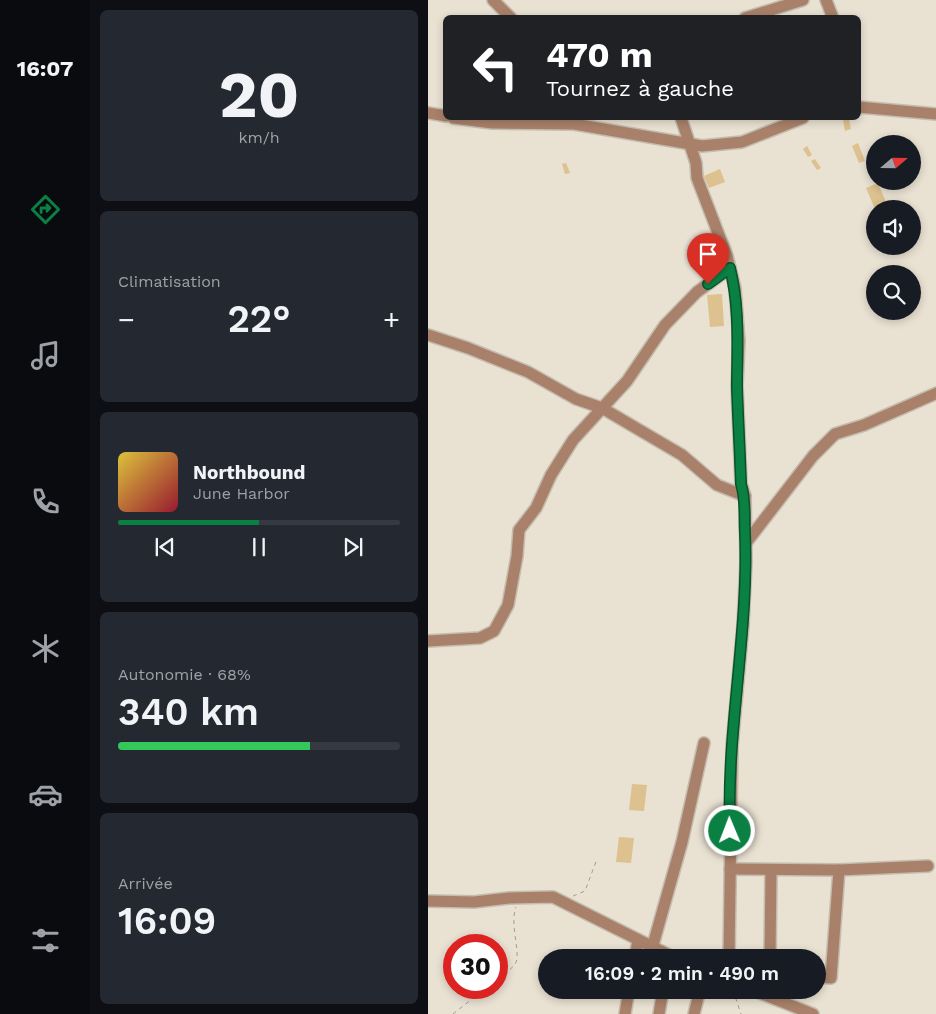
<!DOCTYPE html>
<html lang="fr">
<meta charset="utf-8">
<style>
body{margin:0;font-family:"Work Sans",sans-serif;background:#242831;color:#f1f3f6;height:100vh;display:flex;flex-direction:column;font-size:19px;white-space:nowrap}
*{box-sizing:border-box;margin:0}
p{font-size:16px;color:#9ea1a6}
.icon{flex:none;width:28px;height:28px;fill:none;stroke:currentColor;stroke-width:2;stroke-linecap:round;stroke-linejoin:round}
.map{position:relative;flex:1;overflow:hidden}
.sheet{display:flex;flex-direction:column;gap:10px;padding:10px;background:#0d0f14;width:338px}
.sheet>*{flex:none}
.hud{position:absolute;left:15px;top:15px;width:418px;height:105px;border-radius:8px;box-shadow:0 2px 8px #0003;background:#202124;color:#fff;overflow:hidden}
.needle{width:32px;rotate:70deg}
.buttons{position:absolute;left:438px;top:135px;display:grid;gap:10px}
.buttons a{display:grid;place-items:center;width:55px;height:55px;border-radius:50%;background:#171b24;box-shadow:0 2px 8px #0003;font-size:25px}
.speed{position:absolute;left:15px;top:934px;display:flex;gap:10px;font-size:25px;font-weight:700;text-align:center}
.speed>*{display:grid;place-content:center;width:65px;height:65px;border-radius:50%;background:#171b24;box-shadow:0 2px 8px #0003;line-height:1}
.speed .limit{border:8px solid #d22;background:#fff;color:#111}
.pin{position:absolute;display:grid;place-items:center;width:42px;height:42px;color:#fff;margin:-51px -21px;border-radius:50% 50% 50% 0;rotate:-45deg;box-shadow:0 0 5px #0007}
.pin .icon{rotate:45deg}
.me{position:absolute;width:55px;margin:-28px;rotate:359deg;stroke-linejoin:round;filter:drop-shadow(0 0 4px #0008)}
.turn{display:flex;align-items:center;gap:18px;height:105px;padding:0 20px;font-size:22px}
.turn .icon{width:65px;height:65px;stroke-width:2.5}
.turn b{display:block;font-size:35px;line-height:42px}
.big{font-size:38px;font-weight:600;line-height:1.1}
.sheet .widget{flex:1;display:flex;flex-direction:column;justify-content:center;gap:8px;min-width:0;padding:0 18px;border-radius:8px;background:#242831}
.sheet .dial{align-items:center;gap:0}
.dial b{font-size:65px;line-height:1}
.song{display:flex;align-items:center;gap:15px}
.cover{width:60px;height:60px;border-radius:8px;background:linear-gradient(135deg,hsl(50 70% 55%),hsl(350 70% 35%))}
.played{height:5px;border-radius:2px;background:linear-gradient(90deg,#0b8043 50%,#363941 50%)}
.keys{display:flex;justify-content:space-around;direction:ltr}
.heat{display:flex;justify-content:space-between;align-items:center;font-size:28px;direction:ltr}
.charge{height:8px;border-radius:4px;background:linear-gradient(90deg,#34c759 68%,#363941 0)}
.trip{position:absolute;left:110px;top:949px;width:288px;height:50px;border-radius:25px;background:#171b24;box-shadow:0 2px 8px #0003;font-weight:600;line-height:50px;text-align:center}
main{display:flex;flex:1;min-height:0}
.tab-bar{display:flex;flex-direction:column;width:90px;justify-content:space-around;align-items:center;background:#090b0e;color:#9ea1a6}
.tab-bar .icon{width:35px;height:35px}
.tab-bar .current{color:#0b8043}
.tab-bar b{font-size:22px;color:#f1f3f6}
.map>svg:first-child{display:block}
.building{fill:#ddc18f}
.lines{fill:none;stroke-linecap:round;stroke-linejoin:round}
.minor-casing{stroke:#c4bdaf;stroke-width:14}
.path{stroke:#a39d91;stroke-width:1;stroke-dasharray:4 4;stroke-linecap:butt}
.minor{stroke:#a9816a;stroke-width:11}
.route-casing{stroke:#07532c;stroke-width:12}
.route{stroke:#0b8043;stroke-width:9}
</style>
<main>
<nav class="tab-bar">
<b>16:07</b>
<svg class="icon current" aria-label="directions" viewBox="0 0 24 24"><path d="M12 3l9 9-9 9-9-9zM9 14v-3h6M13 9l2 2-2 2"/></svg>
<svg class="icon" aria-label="music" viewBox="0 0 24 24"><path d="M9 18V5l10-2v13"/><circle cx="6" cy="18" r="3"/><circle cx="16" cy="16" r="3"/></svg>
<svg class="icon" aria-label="phone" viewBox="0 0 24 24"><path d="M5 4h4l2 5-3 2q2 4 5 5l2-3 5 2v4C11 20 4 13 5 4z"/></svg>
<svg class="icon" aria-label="climate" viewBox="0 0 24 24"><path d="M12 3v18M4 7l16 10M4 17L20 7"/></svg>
<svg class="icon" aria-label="car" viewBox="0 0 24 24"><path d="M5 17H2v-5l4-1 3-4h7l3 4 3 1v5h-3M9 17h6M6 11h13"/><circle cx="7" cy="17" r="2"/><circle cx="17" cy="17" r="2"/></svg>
<svg class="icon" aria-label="filters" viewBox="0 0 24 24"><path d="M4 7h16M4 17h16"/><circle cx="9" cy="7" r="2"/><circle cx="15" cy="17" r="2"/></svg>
</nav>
<section class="sheet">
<div class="widget dial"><b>20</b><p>km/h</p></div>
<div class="widget"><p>Climatisation</p>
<div class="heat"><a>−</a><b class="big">22°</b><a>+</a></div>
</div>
<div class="widget">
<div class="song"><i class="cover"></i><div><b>Northbound</b><p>June Harbor</p></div></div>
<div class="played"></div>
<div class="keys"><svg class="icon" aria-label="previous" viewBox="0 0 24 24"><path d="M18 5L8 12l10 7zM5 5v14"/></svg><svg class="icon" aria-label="pause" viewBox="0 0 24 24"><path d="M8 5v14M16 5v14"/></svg><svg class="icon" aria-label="next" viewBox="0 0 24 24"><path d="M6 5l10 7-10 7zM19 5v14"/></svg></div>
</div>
<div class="widget"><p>Autonomie · 68%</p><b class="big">340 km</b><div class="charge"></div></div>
<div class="widget"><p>Arrivée</p><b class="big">16:09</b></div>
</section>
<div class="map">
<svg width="509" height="1014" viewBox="0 0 509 1014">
<rect width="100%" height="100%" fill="#e9e1d2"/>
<g class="building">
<path d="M421,119L423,129L417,131L415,120Z"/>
<path d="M430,143L437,161L431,163L424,146Z"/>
<path d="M379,146L384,155L380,157L375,149Z"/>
<path d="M387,159L393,168L389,170L383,161Z"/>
<path d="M138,163L142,173L137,174L134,164Z"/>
<path d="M292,169L297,182L281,188L276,176Z"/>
<path d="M450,183L461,209H447L438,188Z"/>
<path d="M294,294L296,326L282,327L279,295Z"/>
<path d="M204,784L219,785L216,811L201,810Z"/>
<path d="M191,837L206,838L203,863L188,862Z"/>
</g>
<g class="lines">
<g class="minor-casing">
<g id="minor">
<path d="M65,0L83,18"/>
<path d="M398,0L405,18"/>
<path d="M317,18L375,0"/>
<path d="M430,107L509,114"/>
<path d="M0,113L18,116"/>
<path d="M25,118L64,123L146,124L274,146L314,142L375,118"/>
<path d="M253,118L268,163L269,178L299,256L307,288L311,341L309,386L313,484L317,496L318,562L315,625L304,746L301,958"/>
<path d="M0,335L40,348L100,372L148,399L174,408L254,455L289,485L317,496"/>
<path d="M318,543L385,456L407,434L436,425L509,393"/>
<path d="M0,641L52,638L66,631L80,605L89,556L91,530L108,508L123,475L145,440L199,381L237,325L269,292L302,268"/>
<path d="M302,869L411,870L403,978L389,977"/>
<path d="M411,870L500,866"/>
<path d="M0,901L46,902L81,898L125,897L247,958"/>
<path d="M225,945L254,842L276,743"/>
<path d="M207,958L210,940"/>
<path d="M342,958L343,870"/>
<path d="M324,990L385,1014"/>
<path d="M197,1014L201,990"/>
<path d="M231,1014L235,990"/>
<path d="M266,1014L272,990"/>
</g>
</g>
<g class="path">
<path d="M145,896L157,891L169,859"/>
<path d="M69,979C74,975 83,970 87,964C94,955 81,925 88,907"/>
<path d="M305,990L313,1014"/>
<path d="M25,1014L58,988"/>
</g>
<use href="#minor" class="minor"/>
</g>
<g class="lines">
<g class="route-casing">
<path id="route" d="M280,284L302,268C312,308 309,347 309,387C310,420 312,452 313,484C318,500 316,516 317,533C321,633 298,731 302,831"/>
</g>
<use href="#route" class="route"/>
</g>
</svg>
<div class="buttons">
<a><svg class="needle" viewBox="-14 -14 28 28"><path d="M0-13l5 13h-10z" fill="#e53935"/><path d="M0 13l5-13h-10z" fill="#9ea1a6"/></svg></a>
<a><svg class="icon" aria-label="sound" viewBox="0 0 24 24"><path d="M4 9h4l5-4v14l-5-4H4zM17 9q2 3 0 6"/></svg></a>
<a><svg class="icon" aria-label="search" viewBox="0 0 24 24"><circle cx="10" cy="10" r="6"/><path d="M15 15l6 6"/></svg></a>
</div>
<div class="speed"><div class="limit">30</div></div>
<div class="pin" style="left:280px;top:284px;background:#d93025"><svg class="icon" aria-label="arrive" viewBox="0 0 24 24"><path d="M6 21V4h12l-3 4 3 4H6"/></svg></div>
<svg class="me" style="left:302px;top:831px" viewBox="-20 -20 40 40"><circle r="17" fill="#0b8043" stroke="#fff" stroke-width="3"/><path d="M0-11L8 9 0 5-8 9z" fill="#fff"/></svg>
<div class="trip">16:09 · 2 min · 490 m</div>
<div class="hud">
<div class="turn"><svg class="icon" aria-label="left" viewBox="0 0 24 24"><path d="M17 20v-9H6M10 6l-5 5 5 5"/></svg><div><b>470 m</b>Tournez à gauche</div></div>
</div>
</div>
</main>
